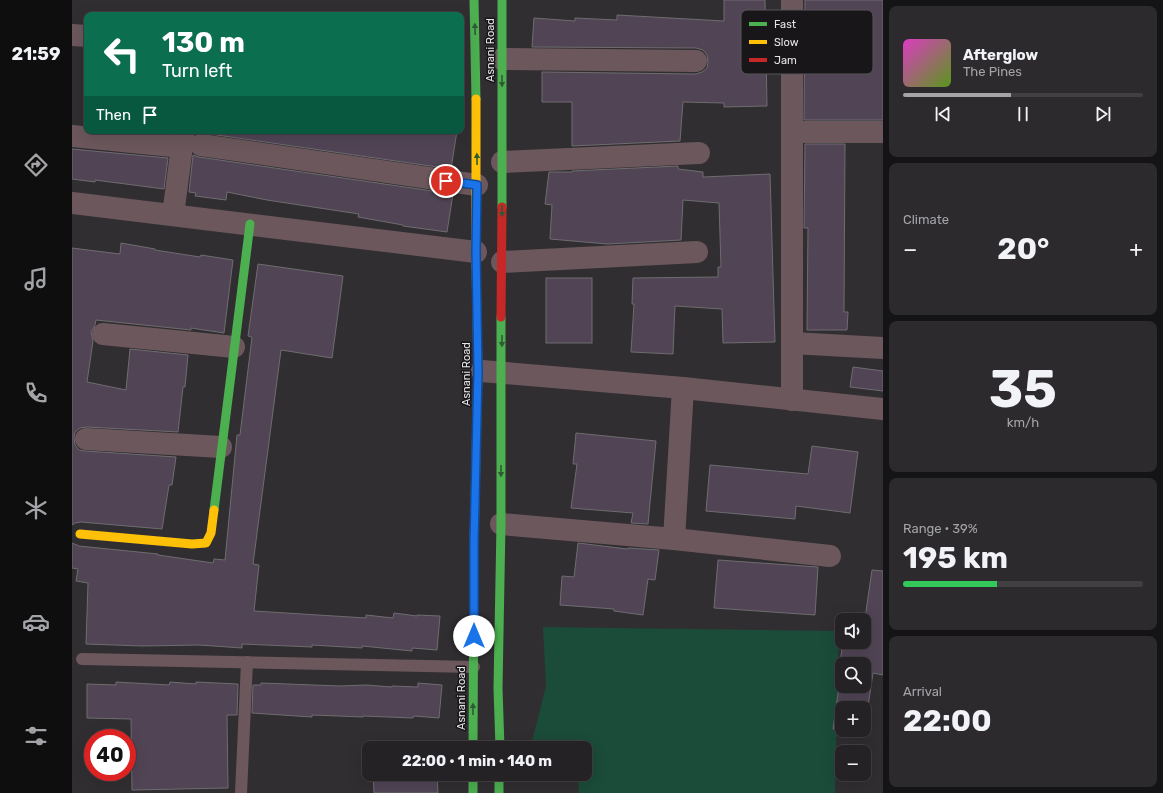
<!DOCTYPE html>
<meta charset="utf-8">
<style>
body{margin:0;font-family:Rubik,sans-serif;background:#2d2a2e;color:#f1f3f6;height:100vh;display:flex;flex-direction:column;font-size:15px;white-space:nowrap}
*{box-sizing:border-box;margin:0}
p{font-size:13px;color:#a3a4a7}
.icon{flex:none;width:22px;height:22px;fill:none;stroke:currentColor;stroke-width:2;stroke-linecap:round;stroke-linejoin:round}
.map{position:relative;flex:1;overflow:hidden}
.drawer{display:flex;flex-direction:column;gap:6px;padding:6px;background:#141315;width:280px}
.drawer>*{flex:none}
.guide{position:absolute;left:12px;top:12px;width:380px;height:122px;border-radius:8px;box-shadow:0 4px 16px #0002,0 0 0 1px #423f43;background:#0b6e4f;color:#fff;overflow:hidden}
.controls{position:absolute;left:763px;top:613px;display:grid;gap:8px}
.controls a{display:grid;place-items:center;width:36px;height:36px;border-radius:8px;background:#252226;box-shadow:0 4px 16px #0002,0 0 0 1px #423f43;font-size:20px}
.speed{position:absolute;left:12px;top:729px;display:flex;gap:8px;font-size:20px;font-weight:700;text-align:center}
.speed>*{display:grid;place-content:center;width:52px;height:52px;border-radius:50%;background:#252226;box-shadow:0 4px 16px #0002,0 0 0 1px #423f43;line-height:1}
.speed .limit{border:6px solid #d22;background:#fff;color:#111}
.pin{position:absolute;display:grid;place-items:center;width:34px;height:34px;color:#fff;margin:-17px;border:2px solid #fff;border-radius:50%;box-shadow:0 1px 4px #0007}
.me{position:absolute;width:44px;margin:-22px;rotate:0deg;stroke-linejoin:round;filter:drop-shadow(0 0 3px #0008)}
.turn{display:flex;align-items:center;gap:14px;height:84px;padding:0 12px;font-size:18px}
.turn .icon{width:52px;height:52px;stroke-width:2.5}
.turn b{display:block;font-size:28px;line-height:34px}
.then{display:flex;align-items:center;height:38px;padding:0 12px;background:#0003;gap:8px;font-size:15px}
.big{font-size:30px;font-weight:700;line-height:1.1}
.drawer .tile{flex:1;display:flex;flex-direction:column;justify-content:center;gap:6px;min-width:0;padding:0 14px;border-radius:8px;background:#2d2a2e}
.drawer .dial{align-items:center;gap:0}
.dial b{font-size:52px;line-height:1}
.song{display:flex;align-items:center;gap:12px}
.cover{width:48px;height:48px;border-radius:6px;background:linear-gradient(135deg,hsl(310 70% 55%),hsl(90 70% 35%))}
.played{height:4px;border-radius:2px;background:linear-gradient(90deg,#a7a4a8 45%,#423f43 45%)}
.keys{display:flex;justify-content:space-around;direction:ltr}
.heat{display:flex;justify-content:space-between;align-items:center;font-size:22px;direction:ltr}
.charge{height:6px;border-radius:3px;background:linear-gradient(90deg,#34c759 39%,#423f43 0)}
.trip{position:absolute;left:290px;top:741px;width:230px;height:40px;border-radius:8px;background:#252226;box-shadow:0 4px 16px #0002,0 0 0 1px #423f43;font-weight:700;line-height:40px;text-align:center}
main{display:flex;flex:1;min-height:0}
.tabs{display:flex;flex-direction:column;width:72px;justify-content:space-around;align-items:center;background:#0f0e0f;color:#a3a4a7}
.tabs .icon{width:28px;height:28px}
.tabs .active{color:#a7a4a8}
.tabs b{font-size:18px;color:#f1f3f6}
.map>svg:first-child{display:block}
.green{fill:#1b4b39}
.building{fill:#514555;stroke:#6f6c70;fill-rule:evenodd}
.lines{fill:none;stroke-linecap:round;stroke-linejoin:round}
.lane{stroke:#6c585c;stroke-width:12}
.street{stroke:#6c585c;stroke-width:22}
.fast{stroke:#4caf50;stroke-width:9}
.slow{stroke:#ffc107;stroke-width:9}
.jam{stroke:#c62828;stroke-width:9}
.oneway{fill:#2f5b32}
.route-casing{stroke:#114b97;stroke-width:10}
.route{stroke:#1a73e8;stroke-width:7}
.labels{text-anchor:middle;dominant-baseline:central;stroke-width:3;stroke-linejoin:round;paint-order:stroke}
.street-label{font-size:11px;fill:#e6e4e7;stroke:#181619}
.key{fill:#181619;stroke:#565457;stroke-width:1}
.key-label{font-size:11px;fill:#e6e4e7}
</style>
<main>
<nav class="tabs">
<b>21:59</b>
<svg class="icon active" aria-label="directions" viewBox="0 0 24 24"><path d="M12 3l9 9-9 9-9-9zM9 14v-3h6M13 9l2 2-2 2"/></svg>
<svg class="icon" aria-label="music" viewBox="0 0 24 24"><path d="M9 18V5l10-2v13"/><circle cx="6" cy="18" r="3"/><circle cx="16" cy="16" r="3"/></svg>
<svg class="icon" aria-label="phone" viewBox="0 0 24 24"><path d="M5 4h4l2 5-3 2q2 4 5 5l2-3 5 2v4C11 20 4 13 5 4z"/></svg>
<svg class="icon" aria-label="climate" viewBox="0 0 24 24"><path d="M12 3v18M4 7l16 10M4 17L20 7"/></svg>
<svg class="icon" aria-label="car" viewBox="0 0 24 24"><path d="M5 17H2v-5l4-1 3-4h7l3 4 3 1v5h-3M9 17h6M6 11h13"/><circle cx="7" cy="17" r="2"/><circle cx="17" cy="17" r="2"/></svg>
<svg class="icon" aria-label="filters" viewBox="0 0 24 24"><path d="M4 7h16M4 17h16"/><circle cx="9" cy="7" r="2"/><circle cx="15" cy="17" r="2"/></svg>
</nav>
<div class="map">
<svg width="811" height="793" viewBox="0 0 811 793">
<rect width="100%" height="100%" fill="#312e32"/>
<path class="green" d="M471,627L767,631L763,793H507L505,774H513V748H491L459,745L474,686Z"/>
<g class="building">
<path d="M652,0H693L695,106L652,107V103L611,102L608,141L500,146V102H470V72L624,74L630,72L635,68L636,62L635,55L631,50L624,48L460,47L462,18L503,21V18L545,20V15L652,21Z"/>
<path d="M733,0H811V120H732Z"/>
<path d="M124,131H385L379,169L131,133H124Z"/>
<path d="M733,144H773L772,312H776L775,330H735L736,228H732Z"/>
<path d="M0,149L96,158L92,189L23,180V182L0,179Z"/>
<path d="M121,155L127,157L381,194L375,232L331,226V225L286,217L287,214L195,200L155,192L154,200L123,196L124,193L117,192Z"/>
<path d="M606,166V169L631,172V177L698,174L703,342L651,343L650,309L603,306L601,354L559,352L562,304H560L561,278L646,277V267H649L647,203L611,200L609,240L535,244L478,239L480,205L473,204L477,172H500V171Z"/>
<path d="M49,243L83,249V250L128,257L129,255L161,260L152,333L119,328V330L24,320L23,325L19,332L21,341L15,382L54,390L58,349L116,355L113,387H111L106,432L15,427L8,428L3,432L2,438L3,445L7,450L13,451L104,457L100,485H97L90,529L9,522L3,523L0,525V248L48,254Z"/>
<path d="M186,264L271,276L260,358L209,350L181,564L187,565L182,611L294,618V615L321,618L322,613L345,616V615L368,616L365,650L340,648V651L290,646V648L240,645V647L170,644V648L127,645L71,646L14,644L16,583L4,581L6,569L0,568V543L7,546L86,554V555L141,563L142,559L153,560L165,435H168L180,337L176,336Z"/>
<rect x="474" y="278" width="46" height="65"/>
<path d="M781,367L811,371V391L778,387Z"/>
<path d="M504,433L584,441L576,524L559,523L561,513L499,508L505,464H501Z"/>
<path d="M740,446L786,452L778,513L724,506L723,519L634,511L638,465L736,474Z"/>
<path d="M506,543L555,549L556,548L587,550L583,580L576,579L571,615L542,611V609L488,605L490,576L502,577Z"/>
<path d="M646,560L746,567L743,615L642,608Z"/>
<path d="M800,570L811,571V675L801,673L792,734L761,729L767,686H764L771,643L792,647V625ZM770,664H792V686H770ZM770,708H792V730H770Z"/>
<path d="M44,682L97,685L98,682L124,684V682L166,684L165,715H155L156,788L60,790L59,719L15,718V684L44,685Z"/>
<path d="M189,683L268,686L294,685L320,687V686L346,687V683L370,685L367,718L342,716L341,718L291,716V717L240,715V717L180,713L181,685H189Z"/>
<path d="M301,774H365L366,793H302Z"/>
</g>
<g class="lines">
<g class="lane">
<path d="M10,659L402,667"/>
<path d="M169,793L175,662"/>
</g>
<g class="street">
<path d="M0,35L15,36"/>
<path d="M430,59L624,61"/>
<path d="M720,132H811"/>
<path d="M0,136L110,147"/>
<path d="M129,145L405,185"/>
<path d="M430,162L627,153"/>
<path d="M0,203L404,252"/>
<path d="M101,215L112,131"/>
<path d="M430,262L625,252"/>
<path d="M31,334L162,347"/>
<path d="M720,343L811,348"/>
<path d="M410,371L611,388L811,409"/>
<path d="M611,388L602,539L758,556"/>
<path d="M720,400V0"/>
<path d="M14,439L149,447"/>
<path d="M429,524L602,539"/>
</g>
<g class="fast">
<path d="M402,0L404,99"/>
<path d="M430,207V0"/>
<path d="M142,510L178,224"/>
<path d="M401,748L402,543L406,371L404,267"/>
<path d="M428,748L426,688L429,524V317"/>
<path d="M401,774V793"/>
<path d="M427,774V793"/>
</g>
<g class="slow">
<path d="M404,99V267"/>
<path d="M8,534L120,544L134,543L139,533L142,510"/>
</g>
<path class="jam" d="M429,317L430,207"/>
</g>
<defs><path id="oneway-solid" d="M-6-.8H1V-3.2L6.5 0L1 3.2V.8H-6Z"/></defs>
<g class="oneway">
<use href="#oneway-solid" transform="translate(403 29) rotate(-92)"/>
<use href="#oneway-solid" transform="translate(430 81) rotate(90)"/>
<use href="#oneway-solid" transform="translate(405 159) rotate(-91)"/>
<use href="#oneway-solid" transform="translate(430 211) rotate(90)"/>
<use href="#oneway-solid" transform="translate(430 341) rotate(90)"/>
<use href="#oneway-solid" transform="translate(429 471) rotate(90)"/>
<use href="#oneway-solid" transform="translate(401 709) rotate(-90)"/>
</g>
<g class="lines">
<g class="route-casing">
<path id="route" d="M374,181L405,185L404,252L406,371L402,543V636"/>
</g>
<use href="#route" class="route"/>
</g>
<g class="labels">
<g class="street-label">
<text transform="translate(418 50) rotate(-90)">Asnani Road</text>
<text transform="translate(394 374) rotate(-90)">Asnani Road</text>
<text transform="translate(389 698) rotate(-90)">Asnani Road</text>
</g>
</g>
<rect x="669" y="10" width="132" height="64" rx="6" class="key"/>
<rect x="677" y="22" width="18" height="4" fill="#4caf50"/>
<rect x="677" y="40" width="18" height="4" fill="#ffc107"/>
<rect x="677" y="58" width="18" height="4" fill="#c62828"/>
<g class="key-label">
<text x="702" y="28">Fast</text>
<text x="702" y="46">Slow</text>
<text x="702" y="64">Jam</text>
</g>
</svg>
<div class="controls">
<a><svg class="icon" aria-label="sound" viewBox="0 0 24 24"><path d="M4 9h4l5-4v14l-5-4H4zM17 9q2 3 0 6"/></svg></a>
<a><svg class="icon" aria-label="search" viewBox="0 0 24 24"><circle cx="10" cy="10" r="6"/><path d="M15 15l6 6"/></svg></a>
<a>+</a>
<a>−</a>
</div>
<div class="speed"><div class="limit">40</div></div>
<div class="pin" style="left:374px;top:181px;background:#d93025"><svg class="icon" aria-label="arrive" viewBox="0 0 24 24"><path d="M6 21V4h12l-3 4 3 4H6"/></svg></div>
<svg class="me" style="left:402px;top:636px" viewBox="-20 -20 40 40"><circle r="19" fill="#fff"/><path d="M0-13L10 11 0 6-10 11z" fill="#1a73e8"/></svg>
<div class="trip">22:00 · 1 min · 140 m</div>
<div class="guide">
<div class="turn"><svg class="icon" aria-label="left" viewBox="0 0 24 24"><path d="M17 20v-9H6M10 6l-5 5 5 5"/></svg><div><b>130 m</b>Turn left</div></div>
<div class="then">Then<svg class="icon" aria-label="arrive" viewBox="0 0 24 24"><path d="M6 21V4h12l-3 4 3 4H6"/></svg></div>
</div>
</div>
<section class="drawer">
<div class="tile">
<div class="song"><i class="cover"></i><div><b>Afterglow</b><p>The Pines</p></div></div>
<div class="played"></div>
<div class="keys"><svg class="icon" aria-label="previous" viewBox="0 0 24 24"><path d="M18 5L8 12l10 7zM5 5v14"/></svg><svg class="icon" aria-label="pause" viewBox="0 0 24 24"><path d="M8 5v14M16 5v14"/></svg><svg class="icon" aria-label="next" viewBox="0 0 24 24"><path d="M6 5l10 7-10 7zM19 5v14"/></svg></div>
</div>
<div class="tile"><p>Climate</p>
<div class="heat"><a>−</a><b class="big">20°</b><a>+</a></div>
</div>
<div class="tile dial"><b>35</b><p>km/h</p></div>
<div class="tile"><p>Range · 39%</p><b class="big">195 km</b><div class="charge"></div></div>
<div class="tile"><p>Arrival</p><b class="big">22:00</b></div>
</section>
</main>
